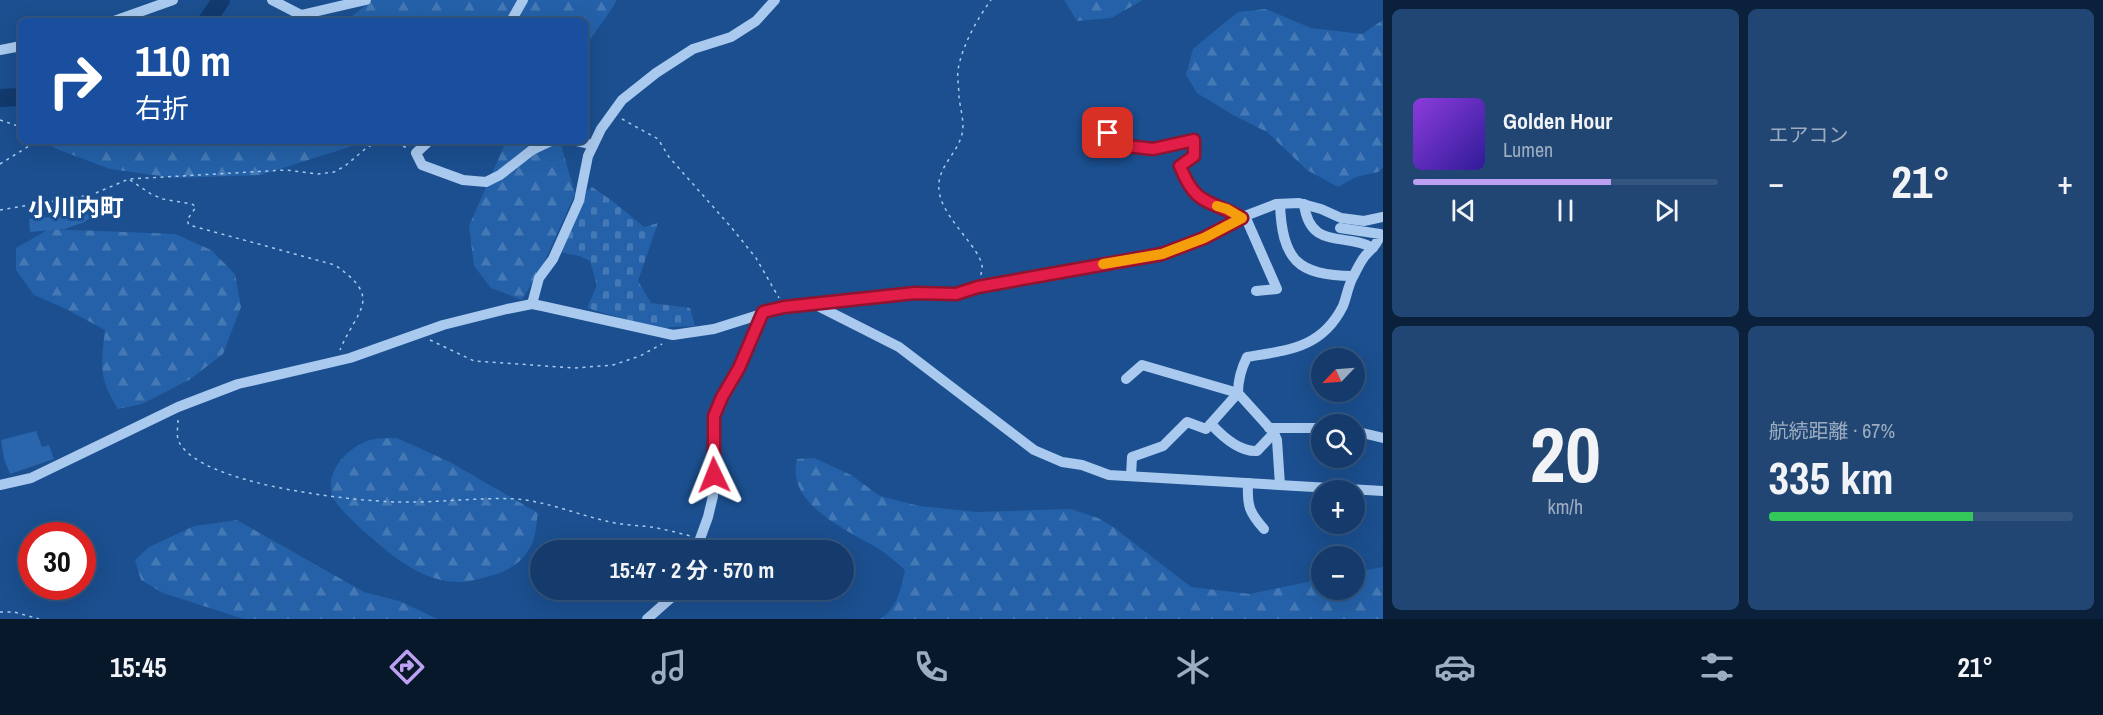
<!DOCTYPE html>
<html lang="ja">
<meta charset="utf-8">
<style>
body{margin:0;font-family:"Archivo Narrow","Noto Sans JP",sans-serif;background:#214673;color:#f1f3f6;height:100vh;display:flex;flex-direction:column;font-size:22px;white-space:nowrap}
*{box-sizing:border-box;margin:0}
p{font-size:20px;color:#9dadc1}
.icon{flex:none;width:33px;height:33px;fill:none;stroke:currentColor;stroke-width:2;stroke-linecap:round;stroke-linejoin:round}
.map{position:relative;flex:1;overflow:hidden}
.panel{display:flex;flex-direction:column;gap:9px;padding:9px;background:#0b203b;width:720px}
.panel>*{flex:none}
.guide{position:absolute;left:18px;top:18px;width:570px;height:126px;border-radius:9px;box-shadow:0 6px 24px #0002,0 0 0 2px #33557e;background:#1a4fa0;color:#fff;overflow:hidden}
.needle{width:39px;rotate:245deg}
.fabs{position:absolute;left:1311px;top:348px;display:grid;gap:12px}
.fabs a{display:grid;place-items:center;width:54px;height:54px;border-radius:50%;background:#143b6b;box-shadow:0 6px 24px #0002,0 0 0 2px #33557e;font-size:30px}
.speed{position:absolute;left:18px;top:522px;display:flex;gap:12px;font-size:30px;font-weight:700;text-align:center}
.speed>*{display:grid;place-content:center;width:78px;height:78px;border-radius:50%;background:#143b6b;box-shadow:0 6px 24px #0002,0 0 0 2px #33557e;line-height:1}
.speed .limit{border:9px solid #d22;background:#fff;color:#111}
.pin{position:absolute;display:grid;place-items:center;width:51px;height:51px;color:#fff;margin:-26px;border-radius:12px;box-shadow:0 3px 9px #0006}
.me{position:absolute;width:66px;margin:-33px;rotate:358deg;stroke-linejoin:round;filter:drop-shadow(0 0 4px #0008)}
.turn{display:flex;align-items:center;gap:21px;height:126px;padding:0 18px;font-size:27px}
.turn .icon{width:78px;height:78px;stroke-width:2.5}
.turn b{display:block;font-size:42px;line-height:51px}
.big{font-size:45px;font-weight:700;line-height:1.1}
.panel .widget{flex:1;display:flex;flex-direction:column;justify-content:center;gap:9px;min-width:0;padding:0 21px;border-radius:9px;background:#214673}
.panel .dial{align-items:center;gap:0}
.dial b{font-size:78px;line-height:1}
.song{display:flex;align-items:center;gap:18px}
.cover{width:72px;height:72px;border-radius:9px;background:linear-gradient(135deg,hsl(270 70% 55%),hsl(250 70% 35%))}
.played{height:6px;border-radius:3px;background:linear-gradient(90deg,#bca0f2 65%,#33557e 65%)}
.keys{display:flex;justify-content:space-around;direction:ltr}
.heat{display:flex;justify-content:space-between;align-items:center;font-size:33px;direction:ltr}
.charge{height:9px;border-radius:4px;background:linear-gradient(90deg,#34c759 67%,#33557e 0)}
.panel .tiles{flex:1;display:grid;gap:9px;grid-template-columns:repeat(2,1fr)}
.trip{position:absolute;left:530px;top:540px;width:324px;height:60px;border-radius:30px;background:#143b6b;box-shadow:0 6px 24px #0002,0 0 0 2px #33557e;font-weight:700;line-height:60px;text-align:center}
.dock{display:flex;height:96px;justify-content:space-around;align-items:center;background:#08182b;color:#9dadc1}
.dock .icon{width:42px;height:42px}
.dock .current{color:#bca0f2}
.dock b{font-size:27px;color:#f1f3f6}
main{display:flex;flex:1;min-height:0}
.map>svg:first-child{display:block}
.forest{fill:url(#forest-firs)}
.cemetery{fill:url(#cemetery-stones)}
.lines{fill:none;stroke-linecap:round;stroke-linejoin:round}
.river{stroke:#123a6d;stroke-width:18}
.building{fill:#2a66ad}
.path{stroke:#a9c9ee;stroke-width:1.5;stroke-dasharray:3 4.5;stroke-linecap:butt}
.minor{stroke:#a9c9ee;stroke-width:10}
.route-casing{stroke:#92132f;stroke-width:15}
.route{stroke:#e11d48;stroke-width:10}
.slow{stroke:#f59e0b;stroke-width:10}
.labels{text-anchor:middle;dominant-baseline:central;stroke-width:6;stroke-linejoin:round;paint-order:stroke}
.quarter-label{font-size:24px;font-weight:bold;fill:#fff;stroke:#1b4f8f}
</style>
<main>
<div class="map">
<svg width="1383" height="619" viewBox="0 0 1383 619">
<defs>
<pattern id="forest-firs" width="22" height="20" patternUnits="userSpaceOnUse" patternTransform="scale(1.5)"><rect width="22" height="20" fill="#2461a8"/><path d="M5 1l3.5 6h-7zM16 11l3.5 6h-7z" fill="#4579b5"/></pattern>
<pattern id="cemetery-stones" width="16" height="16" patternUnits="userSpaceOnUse" patternTransform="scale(1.5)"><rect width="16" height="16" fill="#2461a8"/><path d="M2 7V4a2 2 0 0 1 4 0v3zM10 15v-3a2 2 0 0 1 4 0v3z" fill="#4579b5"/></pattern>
</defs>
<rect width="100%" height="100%" fill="#1b4f8f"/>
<g class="forest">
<path d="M372,0H616L615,4L585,47V21H346Z"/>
<path d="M1064,0H1143L1111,18L1077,21Z"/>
<path d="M1266,9L1311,28L1362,34L1383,20V168L1378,172L1356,177L1338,187L1307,170L1267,132L1233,115L1197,93L1186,75L1193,49L1217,29L1238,12Z"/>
<path d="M43,141H368L261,175L175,178L110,169L59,150Z"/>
<path d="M501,141H560L575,194L543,265L522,300L491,288L474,266L469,226L504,146Z"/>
<path d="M49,229L175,234L211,250L235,274L241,307L223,354L189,380L142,404L118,409C98,377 101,366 105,330L66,309L34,295L16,270V248Z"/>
<path d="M397,438L450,462L538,513C536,524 536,539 530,548C521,563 507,572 490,576C482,578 472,581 464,582C428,584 397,561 372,538C362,530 339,509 334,499C322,474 347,447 370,440C378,438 388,438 397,438Z"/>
<path d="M814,458L851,475L880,496L919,506L977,512L1071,509L1098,518L1112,526L1191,587L1250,594L1321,579L1322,590H1354L1355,572L1383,567V619H880C897,609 901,589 905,570C897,563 888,555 879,549C848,530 785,505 797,459Z"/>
<path d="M237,520L364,592L399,601L438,619H244L163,593L141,580L135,560L149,547L194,526Z"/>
</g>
<path class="cemetery" d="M592,187L614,202L644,227L658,223L638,281L651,303L690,308L695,326L654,328L587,308L597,285L590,261L579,256L560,252L575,223L584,193Z"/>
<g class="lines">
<g class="river">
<path d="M207,21L221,0"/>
<path d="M0,98L21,97"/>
</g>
</g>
<g class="building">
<path d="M86,206L92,215L85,222L65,229L30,232L29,219L62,216Z"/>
<path d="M36,431L42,447L49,445L54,459L10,474L4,459L1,440Z"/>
</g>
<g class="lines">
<g class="path">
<path d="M622,119L658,139L669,157L731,227L756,258L779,298"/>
<path d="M0,120L21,127"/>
<path d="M389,141L408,148"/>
<path d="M0,164L37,141"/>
<path d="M130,180L151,194L163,199L192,204L196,207L187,220L189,225L335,265C384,299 357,309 340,350"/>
<path d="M0,210L91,195L129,179L286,170L318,174L334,172L345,166L365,149L378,141H384"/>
<path d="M981,275C981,272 983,269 982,266C981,250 946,220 940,196C933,169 957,156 962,134C965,123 960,108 959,97C959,88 957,78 958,70C962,46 977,19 991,0"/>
<path d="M430,340L474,361L575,368L613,365L640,356L662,344"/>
<path d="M178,420C178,426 176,437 179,442C201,485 352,501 398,502C438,503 478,497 517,499C548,502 576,514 606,521C620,525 636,525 651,527C664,529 678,533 691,536"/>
<path d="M0,612H14L39,619"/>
</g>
<g class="minor">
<path d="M272,0L301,15L366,0"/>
<path d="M114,21L173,0"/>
<path d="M511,21L523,0"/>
<path d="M0,50L21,46"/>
<path d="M1108,133L1118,145L1153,149L1194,140V156L1181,166C1196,207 1209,199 1242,217"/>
<path d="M429,141L416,153L422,165L463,180L486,182L500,175L532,150L551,141"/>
<path d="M576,141L593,145"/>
<path d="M1280,204C1282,259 1297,276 1353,276"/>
<path d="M1304,204C1310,251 1346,232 1373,248"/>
<path d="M1245,216L1277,289L1256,291"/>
<path d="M532,304L539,278L553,259L579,201L588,156L601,129L622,100L656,73L693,49L731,37L756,21L775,0"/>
<path d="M814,304L899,347L1034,450L1062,462L1082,465L1109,475L1383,491"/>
<path d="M1126,379L1142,365L1238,393L1206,429L1187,422L1163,446L1132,457L1131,476"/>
<path d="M1211,424C1222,436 1240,452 1257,451L1274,433"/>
<path d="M1269,428H1322"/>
<path d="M1354,431L1383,438"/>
<path d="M1248,483C1247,506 1249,512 1264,529"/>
<path d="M0,485L31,478L178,407L238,384L350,358L443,325L507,309L532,304L542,306L673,335L714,329L784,307L915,293L956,294L978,287L1162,254L1204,239L1232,221L1276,204L1299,203L1321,209L1341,218L1364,221L1383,217"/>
<path d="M1280,485L1277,440L1274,433L1238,393C1238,379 1241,369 1247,357C1289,350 1322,348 1343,306C1347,296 1348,285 1354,275C1357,269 1361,261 1365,256C1372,248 1378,244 1380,234L1340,228"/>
<path d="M696,550L708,517L713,496L714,416L722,397L739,368L763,312"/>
<path d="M647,619L680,590"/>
</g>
</g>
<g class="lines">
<g class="route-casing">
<path id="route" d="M714,475V416L722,397L739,368L763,312L784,307L915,293L956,294L978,287L1162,254L1204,238L1242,218C1209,199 1196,207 1180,166L1194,156V140L1153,149L1118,145L1108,133"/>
</g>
<use href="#route" class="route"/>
<path class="slow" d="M1103,264L1162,254L1204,238L1242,218L1227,209L1217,206"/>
</g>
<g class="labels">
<g class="quarter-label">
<text x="76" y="207">小川内町</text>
</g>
</g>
</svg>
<div class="fabs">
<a><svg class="needle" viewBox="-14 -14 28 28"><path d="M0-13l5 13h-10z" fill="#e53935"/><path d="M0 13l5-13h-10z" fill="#9dadc1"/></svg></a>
<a><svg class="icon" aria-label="search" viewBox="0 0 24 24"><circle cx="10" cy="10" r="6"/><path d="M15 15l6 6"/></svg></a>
<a>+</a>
<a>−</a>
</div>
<div class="speed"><div class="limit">30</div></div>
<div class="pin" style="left:1108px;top:133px;background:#d93025"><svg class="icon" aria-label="arrive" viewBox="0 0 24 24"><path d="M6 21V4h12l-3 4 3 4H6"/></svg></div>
<svg class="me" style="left:714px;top:475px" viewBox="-20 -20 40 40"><path d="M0-17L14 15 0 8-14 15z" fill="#e11d48" stroke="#fff" stroke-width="4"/></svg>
<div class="trip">15:47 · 2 分 · 570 m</div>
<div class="guide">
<div class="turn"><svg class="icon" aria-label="right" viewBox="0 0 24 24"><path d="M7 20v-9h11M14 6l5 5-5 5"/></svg><div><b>110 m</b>右折</div></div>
</div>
</div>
<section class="panel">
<div class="tiles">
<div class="widget">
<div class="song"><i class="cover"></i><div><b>Golden Hour</b><p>Lumen</p></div></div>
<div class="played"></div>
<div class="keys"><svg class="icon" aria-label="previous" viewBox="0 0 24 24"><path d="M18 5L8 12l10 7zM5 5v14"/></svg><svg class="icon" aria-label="pause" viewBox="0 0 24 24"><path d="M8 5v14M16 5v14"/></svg><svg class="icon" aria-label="next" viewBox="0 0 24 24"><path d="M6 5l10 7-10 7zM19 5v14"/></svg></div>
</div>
<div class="widget"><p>エアコン</p>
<div class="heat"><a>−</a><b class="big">21°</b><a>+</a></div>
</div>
<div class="widget dial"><b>20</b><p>km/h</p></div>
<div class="widget"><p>航続距離 · 67%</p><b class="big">335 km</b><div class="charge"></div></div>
</div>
</section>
</main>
<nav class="dock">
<b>15:45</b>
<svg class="icon current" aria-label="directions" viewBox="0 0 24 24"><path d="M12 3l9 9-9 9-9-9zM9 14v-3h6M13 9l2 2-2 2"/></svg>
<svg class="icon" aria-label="music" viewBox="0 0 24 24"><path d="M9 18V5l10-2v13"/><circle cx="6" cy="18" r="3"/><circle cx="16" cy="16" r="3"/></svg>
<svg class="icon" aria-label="phone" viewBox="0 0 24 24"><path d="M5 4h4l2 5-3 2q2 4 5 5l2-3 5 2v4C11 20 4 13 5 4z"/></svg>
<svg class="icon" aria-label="climate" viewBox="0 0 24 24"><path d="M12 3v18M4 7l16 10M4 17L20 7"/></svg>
<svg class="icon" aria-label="car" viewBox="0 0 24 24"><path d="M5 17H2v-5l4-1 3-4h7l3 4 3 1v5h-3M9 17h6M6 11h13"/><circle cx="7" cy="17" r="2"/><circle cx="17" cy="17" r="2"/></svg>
<svg class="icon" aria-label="filters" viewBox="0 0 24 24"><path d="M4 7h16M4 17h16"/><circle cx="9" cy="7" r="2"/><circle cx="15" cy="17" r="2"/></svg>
<b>21°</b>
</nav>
